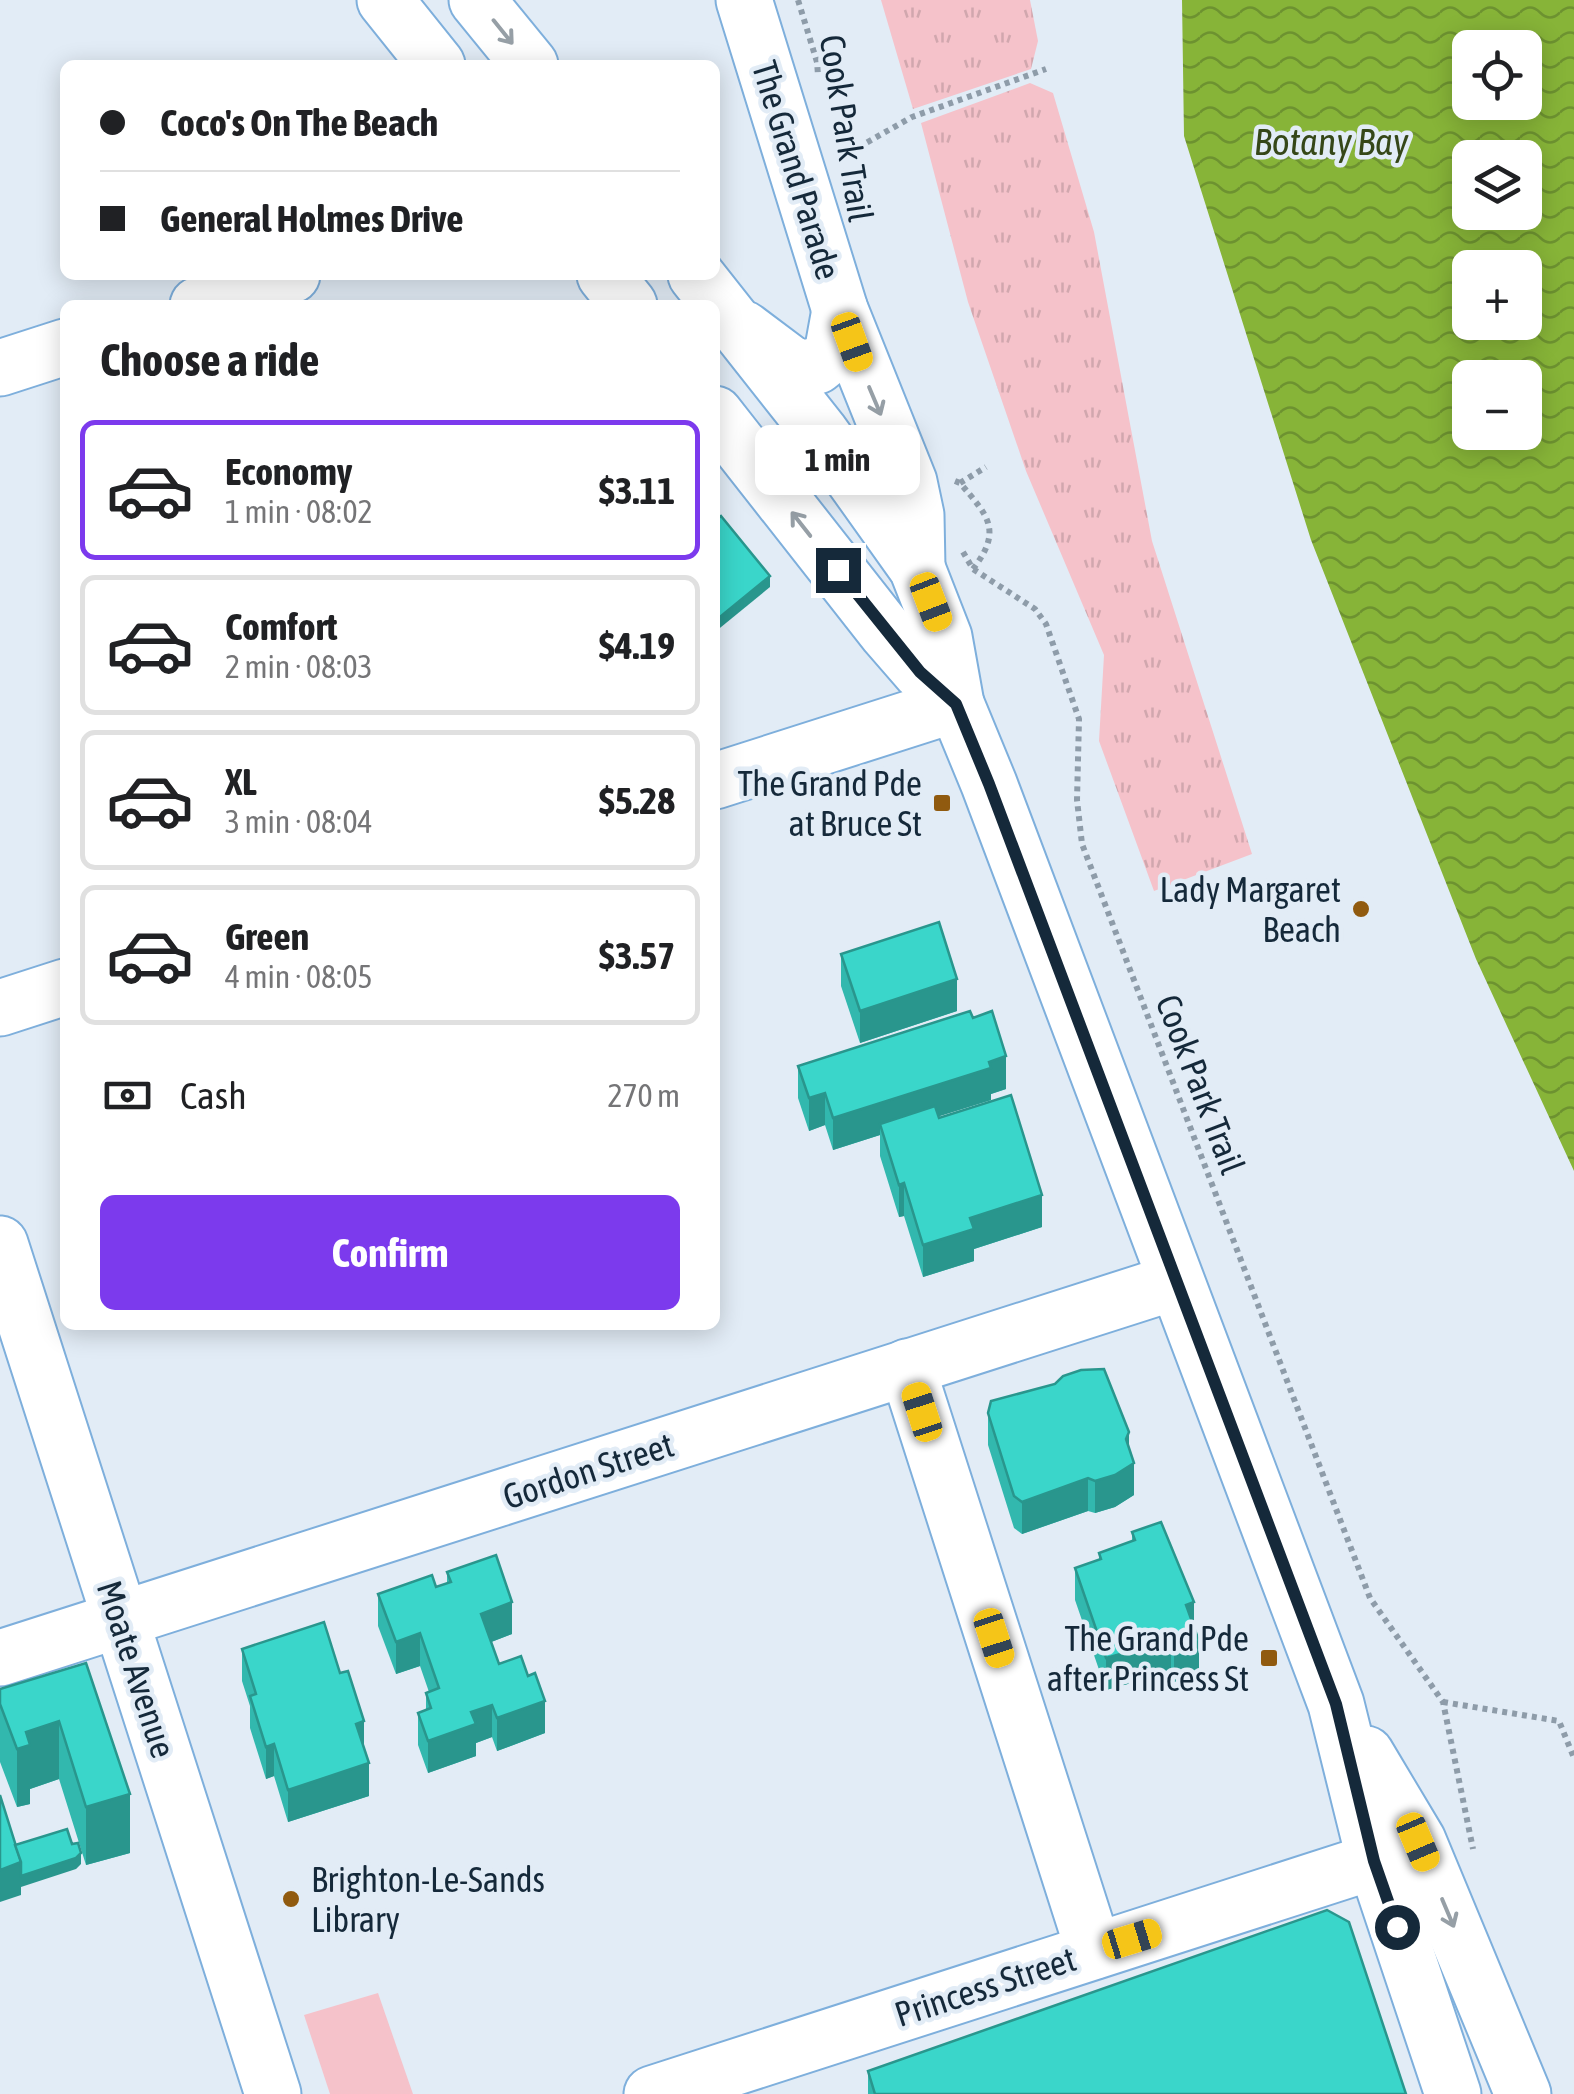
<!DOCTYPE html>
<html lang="en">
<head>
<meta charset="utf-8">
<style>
	:root { --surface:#fff; --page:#f6f6f6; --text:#202124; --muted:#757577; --line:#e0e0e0; --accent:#7c3aed }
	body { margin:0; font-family:"Asap Condensed",sans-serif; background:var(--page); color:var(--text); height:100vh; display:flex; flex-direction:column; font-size:38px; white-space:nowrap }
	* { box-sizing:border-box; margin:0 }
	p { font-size:32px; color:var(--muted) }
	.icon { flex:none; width:55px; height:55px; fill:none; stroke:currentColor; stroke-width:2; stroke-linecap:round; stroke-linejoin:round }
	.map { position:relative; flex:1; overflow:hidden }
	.sheet { position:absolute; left:60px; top:300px; width:660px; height:1030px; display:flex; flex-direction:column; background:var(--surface); border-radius:15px; box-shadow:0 5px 25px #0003 }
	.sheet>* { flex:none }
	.guide { position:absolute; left:60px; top:60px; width:660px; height:220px; border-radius:15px; box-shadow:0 5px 25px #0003; display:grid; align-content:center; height:220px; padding:0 40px; background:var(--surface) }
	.buttons { position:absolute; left:1452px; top:30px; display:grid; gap:20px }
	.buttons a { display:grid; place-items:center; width:90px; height:90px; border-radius:15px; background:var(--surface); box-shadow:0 5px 25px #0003; font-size:50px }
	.end { position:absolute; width:45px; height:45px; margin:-22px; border:12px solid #15293a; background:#fff; box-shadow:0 0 0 5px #fff }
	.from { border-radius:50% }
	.bubble { position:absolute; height:70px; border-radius:15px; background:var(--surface); box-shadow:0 5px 25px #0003; font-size:32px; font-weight:700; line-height:70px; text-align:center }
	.car { position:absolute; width:30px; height:60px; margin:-30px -15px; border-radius:12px; box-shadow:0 0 8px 2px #0007; background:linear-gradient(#f5c518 24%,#345 0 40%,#f5c518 0 76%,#345 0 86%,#f5c518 0) }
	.guide b { display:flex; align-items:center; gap:35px; height:95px; font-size:38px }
	.guide b+b { border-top:2px solid var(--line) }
	.guide i { width:25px; height:25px; background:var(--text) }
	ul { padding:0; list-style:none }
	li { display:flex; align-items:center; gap:30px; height:140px; margin:0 20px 15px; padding:0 20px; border:5px solid var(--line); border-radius:15px }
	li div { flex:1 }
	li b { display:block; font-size:38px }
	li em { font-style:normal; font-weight:700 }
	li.active { border-color:var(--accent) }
	li>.icon { width:90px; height:90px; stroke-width:1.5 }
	h2 { padding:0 40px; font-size:45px; line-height:120px }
	.pay { display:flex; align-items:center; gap:25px; height:110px; padding:0 40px; font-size:38px }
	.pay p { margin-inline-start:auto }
	.action { display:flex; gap:20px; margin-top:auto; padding:20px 40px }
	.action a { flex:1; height:115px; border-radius:15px; background:var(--accent); color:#fff; font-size:40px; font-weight:700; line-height:115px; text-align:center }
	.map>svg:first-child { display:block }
	.grass { fill:url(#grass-tufts) }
	.park { fill:#f5c2ca }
	.water { fill:url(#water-waves); fill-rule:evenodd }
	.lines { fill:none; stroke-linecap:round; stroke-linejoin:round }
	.minor-casing { stroke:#7eafdc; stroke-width:59 }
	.highway-casing { stroke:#7eafdc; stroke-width:59 }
	.path { stroke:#8e9ca9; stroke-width:6; stroke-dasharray:5 5; stroke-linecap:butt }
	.minor { stroke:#fff; stroke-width:55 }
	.highway { stroke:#fff; stroke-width:55 }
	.wall { fill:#32b8ae }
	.shaded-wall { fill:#29968d }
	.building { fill:#3ad6ca; stroke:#29968d; stroke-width:2.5 }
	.oneway { stroke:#969fa6 }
	.route { stroke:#15293a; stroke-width:12 }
	.poi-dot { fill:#905a0f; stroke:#e2ecf6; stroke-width:4 }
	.labels { text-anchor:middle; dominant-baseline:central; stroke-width:9; stroke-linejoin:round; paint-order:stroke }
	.street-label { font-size:35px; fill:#15293a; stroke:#e2ecf6 }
	.poi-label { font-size:35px; fill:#15293a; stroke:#e2ecf6; text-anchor:end }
	.water-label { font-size:38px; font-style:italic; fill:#354718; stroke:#e2ecf6 }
</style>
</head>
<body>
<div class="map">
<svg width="1574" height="2094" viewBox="0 0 1574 2094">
	<defs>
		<pattern id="grass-tufts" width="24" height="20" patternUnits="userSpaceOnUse" patternTransform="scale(2.5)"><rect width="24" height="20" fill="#f5c2ca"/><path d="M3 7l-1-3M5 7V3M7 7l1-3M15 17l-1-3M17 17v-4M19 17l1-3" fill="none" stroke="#d1a7ae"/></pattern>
		<pattern id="water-waves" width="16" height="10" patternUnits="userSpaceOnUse" patternTransform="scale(2.5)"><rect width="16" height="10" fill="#87b438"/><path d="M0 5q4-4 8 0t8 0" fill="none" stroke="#6d9230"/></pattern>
	</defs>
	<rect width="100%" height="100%" fill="#e2ecf6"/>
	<!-- grass -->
	<g class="grass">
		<polygon points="881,0 1030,0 1038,41 1031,69 913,109"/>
		<polygon points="1030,83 1053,93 1094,232 1152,541 1252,854 1154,891 1099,741 1104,655 1026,471 968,302 921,123"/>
	</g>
	<!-- park -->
	<polygon class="park" points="378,1993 413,2094 330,2094 304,2015"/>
	<!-- water -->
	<path class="water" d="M1182,0h392v1171l-98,-212 -165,-419 -127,-404zM1470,48h55v54h-55zM1470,158h55v54h-55zM1470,268h55v54h-55zM1470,378h55v54h-55z"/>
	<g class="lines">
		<!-- minor casing -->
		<g class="minor-casing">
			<g id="minor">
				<polyline points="744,0 840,310 909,482 916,515 917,568"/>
				<polyline points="198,305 292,275"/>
				<polyline points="744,329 796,368 817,366 832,354 840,310"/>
				<polyline points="0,368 65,347"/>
				<polyline points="715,781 956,704"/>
				<polyline points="0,1008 65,987"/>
				<polyline points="0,1244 273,2094"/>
				<polyline points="907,1367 1094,1951"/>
				<polyline points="0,1658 1175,1282"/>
				<polyline points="652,2094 1375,1861"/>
			</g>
		</g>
		<!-- highway casing -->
		<g class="highway-casing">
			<g id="highway">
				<polyline points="385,0 437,65"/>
				<polyline points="477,0 530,65"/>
				<polyline points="605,275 629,305"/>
				<polyline points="696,275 820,432 917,568 944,637 956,704 989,784 1336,1704 1375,1861 1453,2094"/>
				<polyline points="715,414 887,633 920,671 956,704"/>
				<polyline points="1366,1754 1418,1841 1523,2094"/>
			</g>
		</g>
		<!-- path -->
		<g class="path">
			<polyline points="798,0 817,62 818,75"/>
			<polyline points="841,157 912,117 1046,69"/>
			<path d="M955,481l5,2c28,33 43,47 13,86"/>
			<polyline points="960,483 986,467"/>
			<polyline points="963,552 973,569 1035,609 1046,624 1079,719 1077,800 1082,844 1370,1598 1443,1702 1473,1849"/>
			<polyline points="1443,1702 1559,1721 1574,1758"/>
		</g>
		<!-- minor -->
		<use href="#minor" class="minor"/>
		<!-- highway -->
		<use href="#highway" class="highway"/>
	</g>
	<!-- wall -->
	<g class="wall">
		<polygon points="841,954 957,1011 860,1043 841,986"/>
		<polygon points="798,1066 1006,1089 991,1094 991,1100 938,1116 1042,1227 974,1249 974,1261 923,1277 904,1216 899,1217 880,1156 880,1135 833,1150 825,1125 809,1131 798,1098"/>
		<polygon points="988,1413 1129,1447 1134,1495 1115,1507 1095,1513 1088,1511 1022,1534 1014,1528 988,1445"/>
		<polygon points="1132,1532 1194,1627 1199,1674 1174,1682 1171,1672 1106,1690 1075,1600 1075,1568 1099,1560 1099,1553 1132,1541"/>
		<polygon points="447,1572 512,1634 491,1642 499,1664 545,1733 497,1751 492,1737 476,1743 476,1756 428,1773 418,1745 418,1713 426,1710 426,1693 429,1692 420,1666 396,1674 378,1626 378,1594 436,1587 447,1583"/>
		<polygon points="242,1649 364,1747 369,1796 288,1822 274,1776 266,1779 250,1728 250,1706 242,1681"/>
		<polygon points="86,1663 130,1853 86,1865 59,1779 30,1789 30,1804 17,1807 0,1762 0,1689"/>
		<polygon points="868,2071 1406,2094 868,2094"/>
	</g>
	<!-- shaded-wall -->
	<g class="shaded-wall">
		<polygon points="770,576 770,587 715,632 715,621"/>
		<polygon points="957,979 957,1011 860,1043 860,1011"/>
		<polygon points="1006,1056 1006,1089 991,1094 991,1100 883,1134 880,1124 880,1135 833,1150 833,1118"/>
		<polygon points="825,1093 825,1125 809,1131 809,1098"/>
		<polygon points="904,1183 904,1216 899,1217 899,1185"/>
		<polygon points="1042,1195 1042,1227 974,1249 974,1261 923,1277 923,1245 970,1218"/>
		<polygon points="1129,1432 1129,1464 1134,1463 1134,1495 1115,1507 1095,1513 1095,1481 1126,1439"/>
		<polygon points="1088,1478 1088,1511 1022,1534 1022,1502"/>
		<polygon points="512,1602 512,1634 481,1646 481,1614"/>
		<polygon points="1194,1602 1194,1634 1186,1605"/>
		<polygon points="420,1633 420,1666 396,1674 396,1642"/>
		<polygon points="1171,1640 1171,1672 1106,1690 1106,1658"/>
		<polygon points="1199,1641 1199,1674 1174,1682 1174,1650"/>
		<polygon points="545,1701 545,1733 497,1751 497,1718"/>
		<polygon points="492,1705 492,1737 476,1743 476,1756 428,1773 428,1741 471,1712"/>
		<polygon points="59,1721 59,1779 30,1789 30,1804 17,1807 17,1749 26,1732"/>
		<polygon points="364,1721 364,1753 356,1724"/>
		<polygon points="274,1744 274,1776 266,1779 266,1747"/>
		<polygon points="369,1763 369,1796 288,1822 288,1790"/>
		<polygon points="130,1794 130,1853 86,1865 86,1807"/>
		<polygon points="81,1853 81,1864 76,1869 21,1887 21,1895 0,1902 0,1870 21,1862"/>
	</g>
	<!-- building -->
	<g class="building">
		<polygon points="721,516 770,576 715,621 715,521"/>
		<polygon points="939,922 957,979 860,1011 841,954"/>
		<polygon points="970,1011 973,1018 992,1011 1006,1056 989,1062 991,1068 833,1118 825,1093 809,1098 798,1066"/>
		<polygon points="1011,1095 1042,1195 970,1218 974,1229 923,1245 904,1183 899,1185 880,1124 935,1106 939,1118"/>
		<polygon points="1104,1369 1129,1432 1126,1439 1134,1463 1115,1475 1095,1481 1088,1478 1022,1502 1014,1496 988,1413 991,1401 1055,1384 1063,1376 1081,1370"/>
		<polygon points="1161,1522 1194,1602 1186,1605 1199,1641 1174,1650 1171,1640 1106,1658 1075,1568 1101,1559 1099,1553 1135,1540 1132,1532"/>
		<polygon points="496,1555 512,1602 481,1614 499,1664 521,1656 528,1676 535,1673 545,1701 497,1718 492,1705 471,1712 476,1724 428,1741 418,1713 431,1708 426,1693 439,1688 420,1633 396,1642 378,1594 432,1575 436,1587 451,1582 447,1572"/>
		<polygon points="324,1622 340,1673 348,1671 364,1721 356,1724 369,1763 288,1790 274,1744 266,1747 250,1696 256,1694 242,1649"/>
		<polygon points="86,1663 130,1794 86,1807 59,1721 26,1732 30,1745 17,1749 0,1704 0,1689"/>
		<polygon points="0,1795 21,1862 0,1870"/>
		<polygon points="67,1829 72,1844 78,1843 81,1853 76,1858 21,1876 21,1862 15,1845"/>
		<polygon points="1327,1910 1349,1922 1406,2094 875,2094 868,2071"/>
	</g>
	<!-- one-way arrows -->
	<defs><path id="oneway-shaft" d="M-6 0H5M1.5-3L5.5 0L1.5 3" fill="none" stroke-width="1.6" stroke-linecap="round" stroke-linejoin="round" transform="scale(2.5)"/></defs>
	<g class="oneway">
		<use href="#oneway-shaft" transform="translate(503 32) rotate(51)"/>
		<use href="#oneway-shaft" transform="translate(875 401) rotate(67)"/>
		<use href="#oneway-shaft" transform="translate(801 524) rotate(-128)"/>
		<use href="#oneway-shaft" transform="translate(1448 1913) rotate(67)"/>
	</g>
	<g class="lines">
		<!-- route -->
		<polyline class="route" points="838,570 920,672 956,704 989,784 1336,1704 1374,1861 1397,1927"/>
	</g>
	<!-- markers -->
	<g class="poi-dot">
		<rect x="932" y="793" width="20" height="20" rx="5"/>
		<circle cx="1361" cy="909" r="10"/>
		<rect x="1259" y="1648" width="20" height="20" rx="5"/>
		<circle cx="291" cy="1899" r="10"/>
	</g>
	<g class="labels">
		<!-- street labels -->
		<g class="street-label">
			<text transform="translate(847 128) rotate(81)">Cook Park Trail</text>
			<text transform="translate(797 170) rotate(73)">The Grand Parade</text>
			<text transform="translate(1201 1084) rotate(69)">Cook Park Trail</text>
			<text transform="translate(588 1470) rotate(-18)">Gordon Street</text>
			<text transform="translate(137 1669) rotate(72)">Moate Avenue</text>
			<text transform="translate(985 1986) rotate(-18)">Princess Street</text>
		</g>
		<!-- poi labels -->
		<g class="poi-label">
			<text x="922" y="783">The Grand Pde<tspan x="922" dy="40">at Bruce St</tspan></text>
			<text x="1341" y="889">Lady Margaret<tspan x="1341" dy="40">Beach</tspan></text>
			<text x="1249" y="1638">The Grand Pde<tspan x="1249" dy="40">after Princess St</tspan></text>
			<text x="311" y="1879" text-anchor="start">Brighton-Le-Sands<tspan x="311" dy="40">Library</tspan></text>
		</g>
		<!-- water labels -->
		<g class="water-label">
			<text x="1331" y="141">Botany Bay</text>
		</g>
	</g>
</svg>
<div class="buttons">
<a><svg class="icon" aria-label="locate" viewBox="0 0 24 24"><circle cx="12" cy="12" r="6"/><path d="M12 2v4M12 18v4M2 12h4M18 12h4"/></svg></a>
<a><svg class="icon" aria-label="layers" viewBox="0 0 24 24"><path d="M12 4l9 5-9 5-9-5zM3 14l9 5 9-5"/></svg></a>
<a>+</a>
<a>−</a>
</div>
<i class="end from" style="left:1397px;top:1927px"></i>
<i class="end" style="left:838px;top:570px"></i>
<div class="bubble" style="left:755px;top:425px;width:165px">1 min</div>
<i class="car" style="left:852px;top:342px;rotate:160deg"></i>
<i class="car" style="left:931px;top:602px;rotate:159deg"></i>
<i class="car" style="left:922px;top:1412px;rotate:342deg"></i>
<i class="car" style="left:994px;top:1638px;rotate:162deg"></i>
<i class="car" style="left:1418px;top:1842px;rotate:157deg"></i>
<i class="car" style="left:1132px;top:1939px;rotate:73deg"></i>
<div class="guide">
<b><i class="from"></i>Coco's On The Beach</b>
<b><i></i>General Holmes Drive</b>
</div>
<section class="sheet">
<h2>Choose a ride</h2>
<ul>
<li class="active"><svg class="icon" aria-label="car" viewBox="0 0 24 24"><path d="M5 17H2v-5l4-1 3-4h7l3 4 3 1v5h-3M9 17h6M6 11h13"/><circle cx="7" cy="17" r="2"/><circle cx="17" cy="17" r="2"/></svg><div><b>Economy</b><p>1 min · 08:02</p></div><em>$3.11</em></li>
<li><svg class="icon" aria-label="car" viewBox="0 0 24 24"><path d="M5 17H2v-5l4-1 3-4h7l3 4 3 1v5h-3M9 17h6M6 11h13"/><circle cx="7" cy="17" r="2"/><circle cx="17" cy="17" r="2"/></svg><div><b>Comfort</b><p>2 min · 08:03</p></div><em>$4.19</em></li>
<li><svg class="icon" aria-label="car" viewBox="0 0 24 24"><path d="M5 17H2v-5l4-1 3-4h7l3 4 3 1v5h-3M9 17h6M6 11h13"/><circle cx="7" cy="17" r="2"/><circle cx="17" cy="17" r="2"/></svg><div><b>XL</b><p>3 min · 08:04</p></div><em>$5.28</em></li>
<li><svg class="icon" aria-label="car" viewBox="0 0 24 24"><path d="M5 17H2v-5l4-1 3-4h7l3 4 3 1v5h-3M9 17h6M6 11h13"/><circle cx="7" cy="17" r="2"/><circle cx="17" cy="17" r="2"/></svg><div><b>Green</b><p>4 min · 08:05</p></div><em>$3.57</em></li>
</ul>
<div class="pay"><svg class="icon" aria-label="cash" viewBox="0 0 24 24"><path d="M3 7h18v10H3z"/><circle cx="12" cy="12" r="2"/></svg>Cash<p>270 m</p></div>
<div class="action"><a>Confirm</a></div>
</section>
</div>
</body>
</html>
